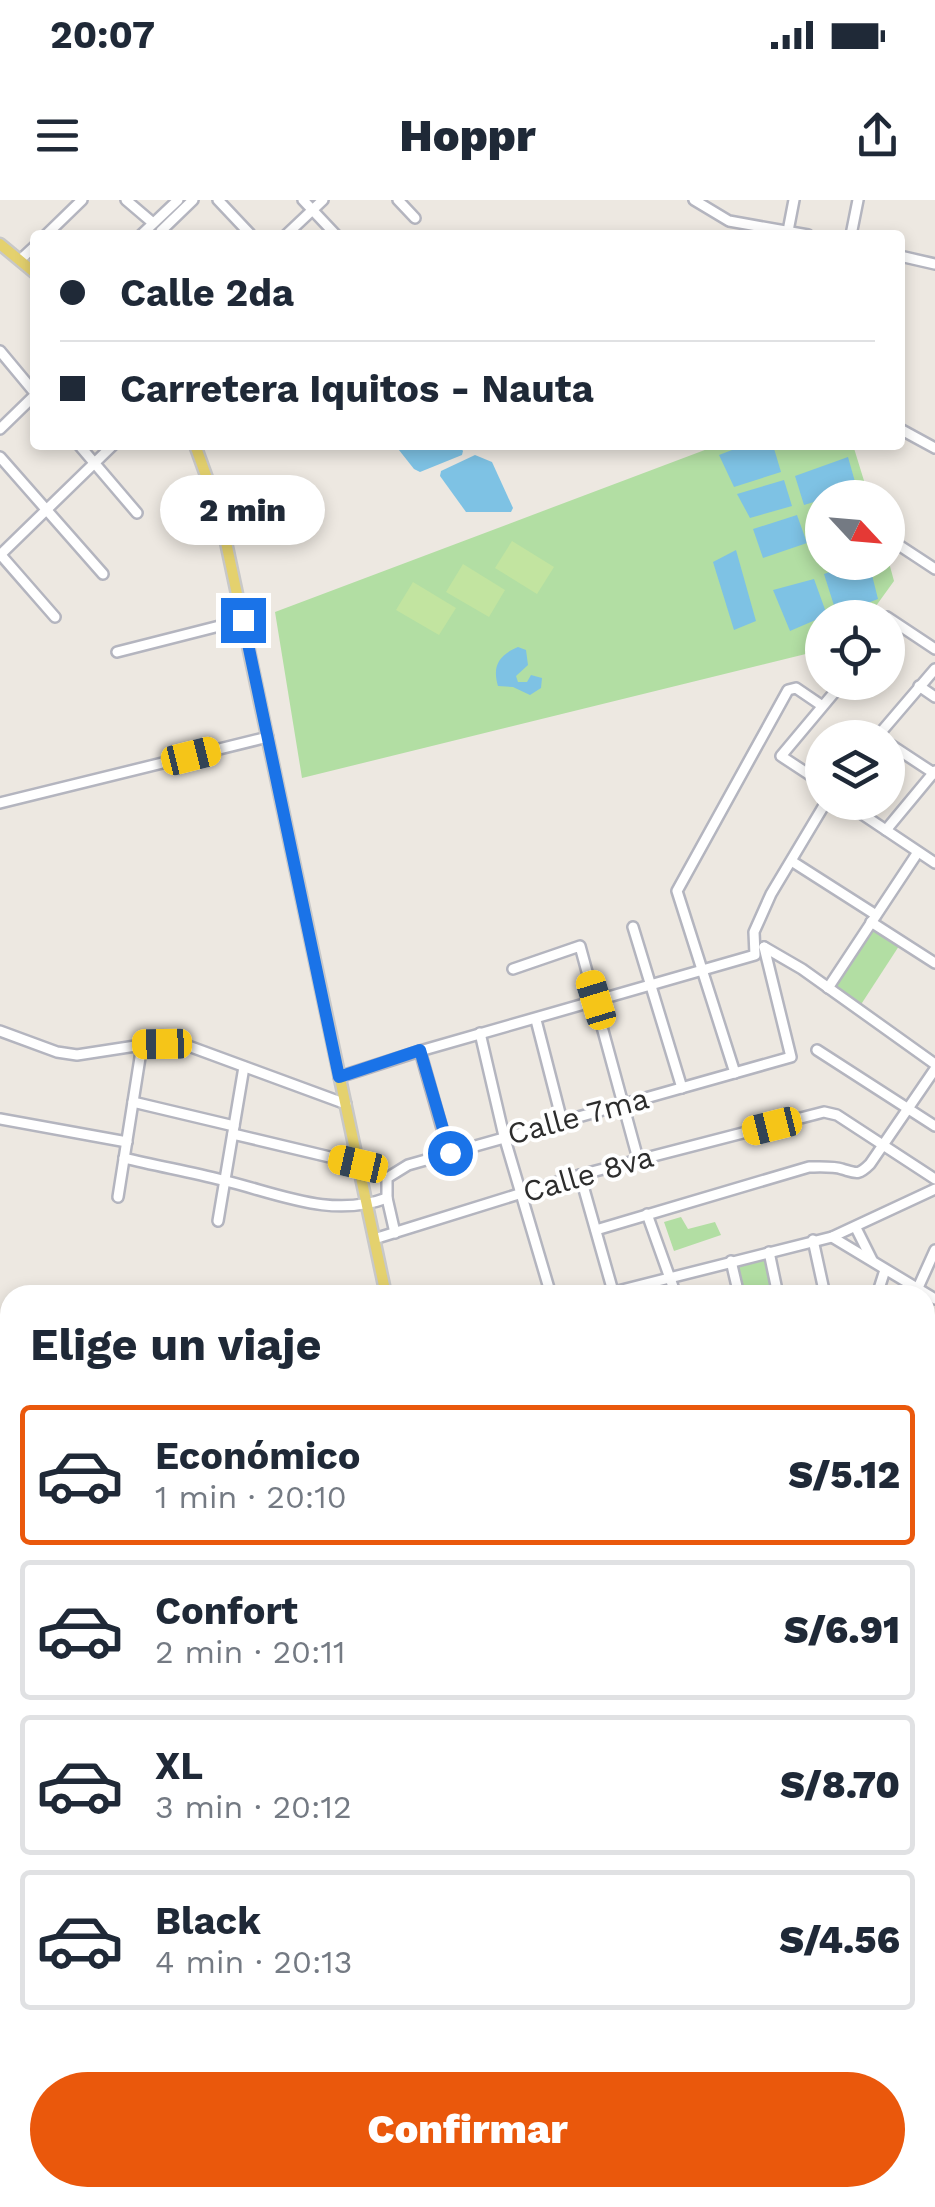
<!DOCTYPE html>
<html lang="es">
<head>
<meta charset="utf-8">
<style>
	:root { --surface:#fff; --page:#f6f6f7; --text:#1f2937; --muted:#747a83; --line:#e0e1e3; --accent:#ea580c }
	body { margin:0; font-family:"Work Sans",sans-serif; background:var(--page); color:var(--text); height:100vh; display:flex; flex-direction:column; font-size:38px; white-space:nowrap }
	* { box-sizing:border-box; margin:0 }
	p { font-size:32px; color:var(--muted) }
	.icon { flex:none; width:55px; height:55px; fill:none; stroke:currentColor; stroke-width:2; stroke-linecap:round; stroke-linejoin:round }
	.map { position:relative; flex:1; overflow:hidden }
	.details { position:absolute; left:0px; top:1085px; width:935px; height:922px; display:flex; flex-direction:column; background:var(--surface); border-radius:30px 30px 0 0; box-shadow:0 5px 15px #0003 }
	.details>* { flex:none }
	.banner { position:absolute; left:30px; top:30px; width:875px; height:220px; border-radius:10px; box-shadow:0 5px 15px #0003; display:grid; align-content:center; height:220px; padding:0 30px; background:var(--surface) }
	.needle { width:65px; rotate:116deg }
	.buttons { position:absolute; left:805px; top:280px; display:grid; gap:20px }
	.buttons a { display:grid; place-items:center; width:100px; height:100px; border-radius:50%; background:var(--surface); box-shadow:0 5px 15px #0003; font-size:50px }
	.end { position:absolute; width:45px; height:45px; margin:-22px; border:12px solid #1a73e8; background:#fff; box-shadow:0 0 0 5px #fff }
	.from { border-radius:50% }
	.bubble { position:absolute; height:70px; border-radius:35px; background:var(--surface); box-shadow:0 5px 15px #0003; font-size:32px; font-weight:800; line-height:70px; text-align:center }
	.car { position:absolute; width:30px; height:60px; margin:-30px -15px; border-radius:12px; box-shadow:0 0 8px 2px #0007; background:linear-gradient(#f5c518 24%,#345 0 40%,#f5c518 0 76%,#345 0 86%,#f5c518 0) }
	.banner b { display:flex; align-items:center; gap:35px; height:95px; font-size:38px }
	.banner b+b { border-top:2px solid var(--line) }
	.banner i { width:25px; height:25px; background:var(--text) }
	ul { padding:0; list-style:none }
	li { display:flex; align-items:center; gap:30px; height:140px; margin:0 20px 15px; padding:0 10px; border:5px solid var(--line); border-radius:10px }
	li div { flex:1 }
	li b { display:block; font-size:38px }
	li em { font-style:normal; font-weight:800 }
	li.active { border-color:var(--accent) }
	li>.icon { width:90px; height:90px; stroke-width:1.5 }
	h2 { padding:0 30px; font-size:45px; line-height:120px }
	.button { display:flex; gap:20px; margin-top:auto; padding:20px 30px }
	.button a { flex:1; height:115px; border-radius:60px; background:var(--accent); color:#fff; font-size:40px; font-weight:800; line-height:115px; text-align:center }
	.status { display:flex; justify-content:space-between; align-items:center; height:70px; padding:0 50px; background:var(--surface); direction:ltr }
	.status svg { height:28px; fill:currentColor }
	header { display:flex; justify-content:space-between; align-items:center; height:130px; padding:0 30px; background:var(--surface); font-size:45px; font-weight:800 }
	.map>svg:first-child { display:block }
	.green { fill:#b2dea3 }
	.pitch { fill:#c2e4a0 }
	.water { fill:#7ec2e4 }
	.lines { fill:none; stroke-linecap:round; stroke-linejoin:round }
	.minor-casing { stroke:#b4b5bf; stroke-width:14 }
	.major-casing { stroke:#c8c8c8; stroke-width:15 }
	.minor { stroke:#fff; stroke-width:9 }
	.major { stroke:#e4d16e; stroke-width:10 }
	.route { stroke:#1a73e8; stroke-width:12 }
	.labels { text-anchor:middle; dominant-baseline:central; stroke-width:8; stroke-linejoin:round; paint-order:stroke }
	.street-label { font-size:30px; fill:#2d2d2d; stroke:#fff }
</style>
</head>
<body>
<div class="status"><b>20:07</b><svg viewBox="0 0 49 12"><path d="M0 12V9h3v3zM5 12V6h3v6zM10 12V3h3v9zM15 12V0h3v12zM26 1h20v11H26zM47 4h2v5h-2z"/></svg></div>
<header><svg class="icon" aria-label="menu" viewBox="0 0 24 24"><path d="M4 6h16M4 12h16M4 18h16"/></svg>Hoppr<svg class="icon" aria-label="share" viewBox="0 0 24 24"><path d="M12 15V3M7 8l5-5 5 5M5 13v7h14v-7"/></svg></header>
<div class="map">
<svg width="935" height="2007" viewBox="0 0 935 2007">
	<rect width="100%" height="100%" fill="#ede8e1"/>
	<!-- green -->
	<g class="green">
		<polygon points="718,245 853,245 869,297 822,298 822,362 888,362 888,359 894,381 868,417 822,418 822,450 302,578 275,412"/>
		<polygon points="872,728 899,746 860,806 833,786"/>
		<polygon points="681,1017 688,1029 715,1022 721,1035 674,1051 664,1022"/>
		<polygon points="768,1051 777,1095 740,1095 732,1060"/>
	</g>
	<!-- pitch -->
	<g class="pitch">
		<polygon points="512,341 554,367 537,394 495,368"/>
		<polygon points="463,364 505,390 489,417 446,392"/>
		<polygon points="413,382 456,408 439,435 396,410"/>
		<polygon points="925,1492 935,1499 935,1769 925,1767"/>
	</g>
	<!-- water -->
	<g class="water">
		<polygon points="395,245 459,245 463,251 462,255 420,272 414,269"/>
		<polygon points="745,245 773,245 781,272 734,287 719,255"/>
		<polygon points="475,255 492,262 513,308 511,312 466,312 440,276 441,271"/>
		<polygon points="848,257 857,289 804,305 795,276"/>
		<polygon points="784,280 792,306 750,318 737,294"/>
		<polygon points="797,315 807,343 763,358 753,329"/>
		<polygon points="736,350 756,421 734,430 713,362"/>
		<polygon points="857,362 869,363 878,399 837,415 824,374"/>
		<polygon points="814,379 827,415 790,431 773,390"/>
		<path d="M518,447l8,3 2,15 -12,11 2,6h9l4,-7 11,3 -1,10 -11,7 -17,-8 -15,-1c-6,-20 1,-31 20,-39z"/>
	</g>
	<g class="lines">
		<!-- minor casing -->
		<g class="minor-casing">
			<g id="minor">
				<polyline points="126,0 153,23"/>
				<polyline points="218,0 251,35"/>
				<polyline points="303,0 336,35"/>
				<polyline points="398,0 415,18"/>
				<polyline points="694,0 729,21 808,35"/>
				<polyline points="788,31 794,0"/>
				<polyline points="46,35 82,0"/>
				<polyline points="141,35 178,0"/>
				<polyline points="165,35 161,31 193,0"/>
				<polyline points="286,35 323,0"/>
				<polyline points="851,35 858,0"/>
				<polyline points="900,56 935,64"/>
				<polyline points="20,60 35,46"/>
				<polyline points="0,151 35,193"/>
				<polyline points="0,229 35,195"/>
				<polyline points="900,229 935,248"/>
				<polyline points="79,245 137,313"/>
				<polyline points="0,257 103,374"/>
				<polyline points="888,338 935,369"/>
				<polyline points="0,354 55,417"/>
				<polyline points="0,355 113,245"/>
				<polyline points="887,417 935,449"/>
				<polyline points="117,452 243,420"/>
				<polyline points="919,486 935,497"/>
				<polyline points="876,538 935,469"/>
				<polyline points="888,543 935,574"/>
				<polyline points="822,583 781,556 843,482"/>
				<polyline points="844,602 935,663"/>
				<polyline points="0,603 268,537"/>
				<polyline points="886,630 935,571"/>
				<polyline points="793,662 876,715"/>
				<polyline points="871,722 935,763"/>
				<polyline points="633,727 682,888"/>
				<polyline points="764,747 802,769 935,864"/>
				<polyline points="513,769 580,746 638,959"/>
				<polyline points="828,788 918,652"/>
				<polyline points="536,820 562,921"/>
				<polyline points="0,831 57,852 77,855 142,845 183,844 346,904"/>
				<polyline points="480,833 504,936 551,1095"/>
				<polyline points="817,850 935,926"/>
				<polyline points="420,851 449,953"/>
				<polyline points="735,873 677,691 788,490 796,488 821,505"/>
				<polyline points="339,877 420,851 755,755 754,732 771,694 826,602"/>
				<polyline points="133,902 234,926"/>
				<polyline points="0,919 127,942"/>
				<polyline points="233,934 359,964"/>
				<path d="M124,958c33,8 66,14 98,22 55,13 109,39 165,18"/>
				<polyline points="580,975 614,1095"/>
				<polyline points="118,997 142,845"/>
				<polyline points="647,1014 676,1095"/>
				<polyline points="218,1021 244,867"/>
				<polyline points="856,1028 872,1060"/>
				<path d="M596,1030l213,-63c8,0 25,-1 33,2 14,4 16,7 28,-5l65,-95"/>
				<polyline points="395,1033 387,998 387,978 408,965 791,857 764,747"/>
				<polyline points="832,1037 935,1099"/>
				<polyline points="374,1039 580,975 824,912 837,915 935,979"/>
				<polyline points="813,1040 825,1095"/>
				<polyline points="769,1052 778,1095"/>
				<polyline points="731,1061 739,1095"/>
				<polyline points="917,1090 935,1050"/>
				<polyline points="602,1095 832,1037 935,989"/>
				<polyline points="877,1095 885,1070"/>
				<polyline points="0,1122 10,1121"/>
				<polyline points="925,1166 935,1122"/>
				<polyline points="925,1216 935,1223"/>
				<polyline points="925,1311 935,1318"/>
				<polyline points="7,1357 5,1411 10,1442"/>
				<polyline points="0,1649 10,1672"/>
				<polyline points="0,1849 6,1876 10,1880"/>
				<polyline points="925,1860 935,1841"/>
				<polyline points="925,1907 935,1908"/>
				<polyline points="143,1998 145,2007"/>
				<polyline points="113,2002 128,1998"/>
				<polyline points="220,2004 403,1998"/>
				<polyline points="590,2007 592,1998"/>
				<polyline points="643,2007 644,1998"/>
				<polyline points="679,2007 680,1998"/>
				<polyline points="737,2007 738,1998"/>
				<polyline points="897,2007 897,1998"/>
			</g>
		</g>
		<!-- major casing -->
		<g class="major-casing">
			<g id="major">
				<polyline points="0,44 35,73"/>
				<polyline points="195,245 220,314 386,1095"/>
				<polyline points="509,2007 511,1998"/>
			</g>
		</g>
		<!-- minor -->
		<use href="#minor" class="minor"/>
		<!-- major -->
		<use href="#major" class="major"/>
	</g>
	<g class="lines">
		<!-- route -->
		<polyline class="route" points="243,420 339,877 420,850 450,953"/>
	</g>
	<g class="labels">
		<!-- street labels -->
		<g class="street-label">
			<text transform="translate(578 916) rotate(-15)">Calle 7ma</text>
			<text transform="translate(588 974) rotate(-16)">Calle 8va</text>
		</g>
	</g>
</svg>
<div class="buttons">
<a><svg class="needle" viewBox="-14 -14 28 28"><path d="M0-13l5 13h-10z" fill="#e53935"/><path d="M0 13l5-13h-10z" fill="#747a83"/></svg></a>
<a><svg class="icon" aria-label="locate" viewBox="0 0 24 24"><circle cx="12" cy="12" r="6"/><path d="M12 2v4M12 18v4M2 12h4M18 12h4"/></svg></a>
<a><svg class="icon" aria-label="layers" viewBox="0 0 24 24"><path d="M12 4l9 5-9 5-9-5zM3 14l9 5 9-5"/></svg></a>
</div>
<i class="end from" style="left:450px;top:953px"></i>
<i class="end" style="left:243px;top:420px"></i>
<div class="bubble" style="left:160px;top:275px;width:165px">2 min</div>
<i class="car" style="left:191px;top:556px;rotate:76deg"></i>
<i class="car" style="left:596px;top:800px;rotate:343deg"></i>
<i class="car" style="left:162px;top:844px;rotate:269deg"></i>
<i class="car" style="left:772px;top:926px;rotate:256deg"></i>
<i class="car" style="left:358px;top:964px;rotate:283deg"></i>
<div class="banner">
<b><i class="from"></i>Calle 2da</b>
<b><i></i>Carretera Iquitos - Nauta</b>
</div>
<section class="details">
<h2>Elige un viaje</h2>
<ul>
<li class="active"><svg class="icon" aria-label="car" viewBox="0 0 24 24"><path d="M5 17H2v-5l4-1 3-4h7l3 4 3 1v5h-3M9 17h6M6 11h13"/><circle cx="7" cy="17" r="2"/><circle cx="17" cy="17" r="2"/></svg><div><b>Económico</b><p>1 min · 20:10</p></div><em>S/5.12</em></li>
<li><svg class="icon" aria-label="car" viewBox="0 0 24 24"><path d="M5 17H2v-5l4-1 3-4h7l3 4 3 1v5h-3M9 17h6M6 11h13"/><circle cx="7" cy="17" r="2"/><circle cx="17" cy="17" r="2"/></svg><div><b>Confort</b><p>2 min · 20:11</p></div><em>S/6.91</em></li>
<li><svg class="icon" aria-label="car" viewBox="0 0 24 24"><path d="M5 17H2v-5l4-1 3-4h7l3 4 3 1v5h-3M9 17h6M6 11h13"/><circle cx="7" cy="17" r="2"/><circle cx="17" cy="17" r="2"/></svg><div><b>XL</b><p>3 min · 20:12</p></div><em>S/8.70</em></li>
<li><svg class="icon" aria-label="car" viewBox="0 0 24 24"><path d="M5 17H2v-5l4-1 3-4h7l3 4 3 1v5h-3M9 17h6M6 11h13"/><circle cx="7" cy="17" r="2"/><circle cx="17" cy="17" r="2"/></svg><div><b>Black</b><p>4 min · 20:13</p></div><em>S/4.56</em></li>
</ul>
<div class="button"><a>Confirmar</a></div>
</section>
</div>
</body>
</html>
